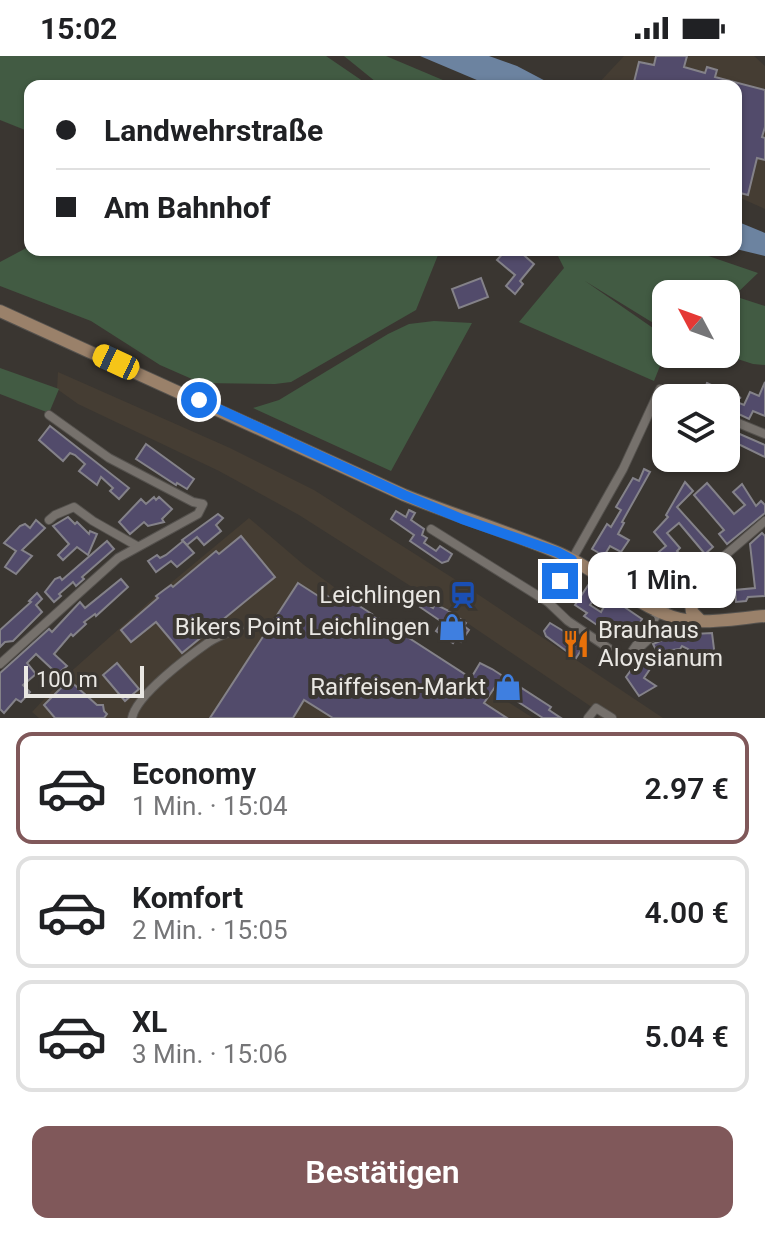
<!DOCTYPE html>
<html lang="de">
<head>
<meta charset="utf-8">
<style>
	:root { --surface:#fff; --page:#f6f6f6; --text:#202124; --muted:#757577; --line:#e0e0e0; --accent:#80585a }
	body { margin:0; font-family:Roboto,sans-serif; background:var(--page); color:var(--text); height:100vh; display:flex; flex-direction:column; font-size:30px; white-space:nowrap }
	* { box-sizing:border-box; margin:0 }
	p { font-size:26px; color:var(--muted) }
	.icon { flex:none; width:44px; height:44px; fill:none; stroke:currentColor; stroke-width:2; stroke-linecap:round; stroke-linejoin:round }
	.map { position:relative; height:662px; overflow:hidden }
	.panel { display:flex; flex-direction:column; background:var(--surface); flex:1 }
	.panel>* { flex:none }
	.top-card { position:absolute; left:24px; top:24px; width:718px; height:176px; border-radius:16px; box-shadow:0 2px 6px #0004; display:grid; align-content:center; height:176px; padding:0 32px; background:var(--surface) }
	.needle { width:52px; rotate:311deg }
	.tools { position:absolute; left:652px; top:224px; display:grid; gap:16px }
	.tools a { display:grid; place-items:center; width:88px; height:88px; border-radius:16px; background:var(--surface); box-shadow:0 2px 6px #0004; font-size:40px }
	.scale { position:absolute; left:24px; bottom:20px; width:120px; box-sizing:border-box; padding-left:8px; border:4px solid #e9e7e3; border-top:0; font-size:22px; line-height:28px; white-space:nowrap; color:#e9e7e3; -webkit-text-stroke:6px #3a3631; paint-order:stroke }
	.end { position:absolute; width:36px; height:36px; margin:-18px; border:10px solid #1a73e8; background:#fff; box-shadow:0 0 0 4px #fff }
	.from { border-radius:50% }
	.bubble { position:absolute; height:56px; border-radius:16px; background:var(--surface); box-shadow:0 2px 6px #0004; font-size:26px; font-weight:600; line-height:56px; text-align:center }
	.car { position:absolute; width:24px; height:48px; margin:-24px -12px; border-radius:10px; box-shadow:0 0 6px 2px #0007; background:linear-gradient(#f5c518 24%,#345 0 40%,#f5c518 0 76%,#345 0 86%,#f5c518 0) }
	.top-card b { display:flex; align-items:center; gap:28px; height:76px; font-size:30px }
	.top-card b+b { border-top:2px solid var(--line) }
	.top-card i { width:20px; height:20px; background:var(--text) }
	ul { padding:14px 0 0; list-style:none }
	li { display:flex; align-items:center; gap:24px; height:112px; margin:0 16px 12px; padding:0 16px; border:4px solid var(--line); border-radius:16px }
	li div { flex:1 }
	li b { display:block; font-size:30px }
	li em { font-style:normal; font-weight:600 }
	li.selected { border-color:var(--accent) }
	li>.icon { width:72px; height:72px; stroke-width:1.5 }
	.button { display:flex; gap:16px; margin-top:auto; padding:16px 32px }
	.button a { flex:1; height:92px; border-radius:16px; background:var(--accent); color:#fff; font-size:32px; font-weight:600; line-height:92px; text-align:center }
	.status { display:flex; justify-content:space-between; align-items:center; height:56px; padding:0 40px; background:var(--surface); direction:ltr }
	.status svg { height:22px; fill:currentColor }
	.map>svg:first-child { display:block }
	.built { fill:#453d33 }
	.green { fill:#425b43 }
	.water { fill:#6c83a0 }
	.building { fill:#524b6b; stroke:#848289; stroke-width:2 }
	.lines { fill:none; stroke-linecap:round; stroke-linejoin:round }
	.street-casing { stroke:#55524e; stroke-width:10 }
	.secondary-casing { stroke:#55524e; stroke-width:14 }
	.street { stroke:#76716c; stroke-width:8 }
	.secondary { stroke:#9a816a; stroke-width:12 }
	.route { stroke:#1a73e8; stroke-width:10 }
	.labels { text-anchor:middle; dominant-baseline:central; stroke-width:8; stroke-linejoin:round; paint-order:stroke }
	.poi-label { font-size:24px; fill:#e9e7e3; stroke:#3a3631; text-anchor:end }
</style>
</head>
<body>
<div class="status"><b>15:02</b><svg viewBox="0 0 49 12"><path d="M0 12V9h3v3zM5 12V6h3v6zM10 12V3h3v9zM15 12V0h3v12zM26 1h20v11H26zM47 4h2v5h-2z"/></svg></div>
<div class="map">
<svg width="765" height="662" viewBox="0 0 765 662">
	<rect width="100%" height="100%" fill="#3a3631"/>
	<!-- built -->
	<g class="built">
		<polygon points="624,0 754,0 765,10 765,153 736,140 736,30 596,30"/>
		<polygon points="58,316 230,392 314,434 467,531 663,662 598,662 602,658 445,552 299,459 219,415 78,348 57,333"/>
		<polygon points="249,462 304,509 364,553 533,662 39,662 32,656 66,620 166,531"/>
	</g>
	<!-- green -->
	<g class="green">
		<polygon points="0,0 326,0 370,30 30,30 30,76 0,64"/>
		<polygon points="344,0 386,0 457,30 381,30"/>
		<polygon points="30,190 30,194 436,194 438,199 416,254 291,326 275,328 201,327 160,309 91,265 0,230 0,206"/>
		<polygon points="555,194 691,194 758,217 734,240 765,250 765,309 753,308 722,298 726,298 726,238 666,238 666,277 663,273 585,225 666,281 666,295 654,325 519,266 564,212"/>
		<polygon points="434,265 472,267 391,415 253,352 279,344 388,278 409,268"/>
		<polygon points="0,312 59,333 49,357 0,338"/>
	</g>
	<!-- water -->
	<g class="water">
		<polygon points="420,0 489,0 517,10 555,30 491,30"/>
		<polygon points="736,165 765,177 765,200 736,193"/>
	</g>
	<!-- building -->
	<g class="building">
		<polygon points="656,0 687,0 684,11 705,17 707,11 717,14 715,21 765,34 765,71 762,81 765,82 765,104 757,102 748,139 736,136 736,30 633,30 639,6 654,9"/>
		<polygon points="506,194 518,194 534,208 520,225 523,228 515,238 506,230 515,219 497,204"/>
		<polygon points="481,222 488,241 459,252 452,233"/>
		<polygon points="765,326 765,360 753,355 749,363 726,352 726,342 701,342 707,327 741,342 727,342 744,349 750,336 759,340"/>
		<polygon points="50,370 129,432 119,443 110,435 113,432 101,421 97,429 79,415 85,408 75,399 70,397 63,405 39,384"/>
		<polygon points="726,372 765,389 765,401 726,382"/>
		<polygon points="146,388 194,423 187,433 177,427 176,429 136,403"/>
		<polygon points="644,413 650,416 622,466 624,467 618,478 629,484 621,496 610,490 604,500 592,493 607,468 611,471 621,454 616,451 633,422 639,425"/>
		<polygon points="685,426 693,435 677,451 713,491 705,498 679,467 667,477 680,492 677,495 688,507 664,528 671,536 662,544 653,533 661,526 654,518 663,510 654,500 666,490 654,476 668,461 666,459"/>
		<polygon points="707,427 734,458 745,449 733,436 742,428 756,450 761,445 765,449 765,457 727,488 719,478 724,474 694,439"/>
		<polygon points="154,441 156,444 159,441 172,453 162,463 164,466 148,470 144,466 130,478 119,466 141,443 146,448"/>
		<polygon points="409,454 415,457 411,464 424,473 422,479 427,482 424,487 436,495 440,490 452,498 448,505 442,507 410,485 414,479 391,463 396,455 406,461"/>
		<polygon points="218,458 223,462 216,469 221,475 204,489 197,481 187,489 182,484"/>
		<polygon points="68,461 75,468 77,466 89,478 90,475 97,478 88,499 77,491 63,504 58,499 69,488 53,470"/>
		<polygon points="36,464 45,472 22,494 32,500 16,518 5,511 16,495 4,487 20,470 25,468 30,472"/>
		<polygon points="762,477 765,480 765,540 748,541 746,545 736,546 735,534 755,532 750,488"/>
		<polygon points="241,480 275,521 182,597 156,566 131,586 121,574 158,542 156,540 164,534 171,529 173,531 216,495 219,498"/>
		<polygon points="107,485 114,493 82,521 84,523 76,530 73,526 59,538 61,540 54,546 45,536 55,523 60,521 62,524"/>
		<polygon points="183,485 194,497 177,511 171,505 156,516 148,505 157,499 160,502 166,499"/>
		<polygon points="121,523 128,531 96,560 95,558 84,566 86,568 73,580 71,578 54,598 67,610 55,620 50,616 52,613 36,598 27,607 36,618 23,629 30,636 21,646 16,643 4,657 0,653 0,617 49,573 52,576 80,546 85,552"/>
		<polygon points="298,527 323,543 326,539 339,547 344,540 471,622 480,607 492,613 551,651 549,654 561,662 543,662 495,631 484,647 507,662 333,662 304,644 293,662 210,662"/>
		<polygon points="589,528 593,531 595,528 601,532 590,549 601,556 611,538 619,543 617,546 642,563 639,568 641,569 629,583 607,568 600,565 597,569 584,560 587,557 575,549"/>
		<polygon points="37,537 42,543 36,549 42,556 13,585 5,586 0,591 0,574 31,546 29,545"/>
		<polygon points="423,546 433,552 435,548 449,555 466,567 464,570 469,574 461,586 456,583 453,587 436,575 442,566 420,551"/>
		<polygon points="550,567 585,588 576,602 546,580 544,575"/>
		<polygon points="712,577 715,601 687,604 692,597 688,593 682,590 680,593 657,596 653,588 674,579"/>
		<polygon points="642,599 654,607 644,622 656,630 639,640 626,621"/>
		<polygon points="117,607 139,633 125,645 103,619"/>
		<polygon points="69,624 97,649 103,649 104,655 107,658 104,662 55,662 44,649"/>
	</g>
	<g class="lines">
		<!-- street casing -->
		<g class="street-casing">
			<g id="street">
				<polyline points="726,362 765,378"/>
				<polyline points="49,464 55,459 74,451 93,465 137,490"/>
				<polyline points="431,473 548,546 568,565 626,604"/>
				<polyline points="548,546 623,413 660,333 680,342"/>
				<polyline points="638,593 650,582 688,565"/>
				<polyline points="626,604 659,556 765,465"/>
				<polyline points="0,608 118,502 198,458 203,448 193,446 109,402 49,359"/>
				<path d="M132,662c4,-23 57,-62 77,-76 9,-6 20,-10 30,-14"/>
				<polyline points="588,662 596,652 612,662"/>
			</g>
		</g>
		<!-- secondary casing -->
		<g class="secondary-casing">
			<g id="secondary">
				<path d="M0,255l404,184c50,20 101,36 150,56 46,18 89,64 137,70 24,2 50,-3 74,-5"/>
				<polyline points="689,532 692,556 701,565"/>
			</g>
		</g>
		<!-- street -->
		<use href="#street" class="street"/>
		<!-- secondary -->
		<use href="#secondary" class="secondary"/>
	</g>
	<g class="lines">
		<!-- route -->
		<polyline class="route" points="199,344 404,439 462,463 557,496 572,504 560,525"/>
	</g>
	<!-- icons -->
	<defs>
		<g id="station-bare" transform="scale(2.16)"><path d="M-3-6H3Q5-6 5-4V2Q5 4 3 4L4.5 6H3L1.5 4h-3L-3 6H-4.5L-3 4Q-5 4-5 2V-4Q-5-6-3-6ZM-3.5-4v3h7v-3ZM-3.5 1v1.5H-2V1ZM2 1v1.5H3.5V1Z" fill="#1a4fb4" stroke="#3a3631" stroke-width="2.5" paint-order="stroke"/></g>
		<g id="shop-bare" transform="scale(2.16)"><path d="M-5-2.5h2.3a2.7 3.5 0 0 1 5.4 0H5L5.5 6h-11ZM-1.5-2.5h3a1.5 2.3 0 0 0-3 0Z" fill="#3f7fe0" stroke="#3a3631" stroke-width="2.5" paint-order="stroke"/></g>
		<g id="restaurant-bare" transform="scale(2.16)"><path d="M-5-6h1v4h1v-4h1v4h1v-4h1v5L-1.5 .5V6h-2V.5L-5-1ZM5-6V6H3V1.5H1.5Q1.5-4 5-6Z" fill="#e8710a" stroke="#3a3631" stroke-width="2.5" paint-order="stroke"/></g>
	</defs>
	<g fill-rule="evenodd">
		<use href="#station-bare" x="463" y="539"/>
		<use href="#shop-bare" x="452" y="571"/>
		<use href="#restaurant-bare" x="576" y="588"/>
		<use href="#shop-bare" x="508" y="631"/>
	</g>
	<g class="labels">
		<!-- poi labels -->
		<g class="poi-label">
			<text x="441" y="539">Leichlingen</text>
			<text x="430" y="571">Bikers Point Leichlingen</text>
			<text x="598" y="574" text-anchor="start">Brauhaus<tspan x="598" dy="28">Aloysianum</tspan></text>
			<text x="486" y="631">Raiffeisen-Markt</text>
		</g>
	</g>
</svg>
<div class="tools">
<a><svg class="needle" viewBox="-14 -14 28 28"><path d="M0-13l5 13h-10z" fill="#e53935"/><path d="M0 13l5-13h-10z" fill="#757577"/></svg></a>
<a><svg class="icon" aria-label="layers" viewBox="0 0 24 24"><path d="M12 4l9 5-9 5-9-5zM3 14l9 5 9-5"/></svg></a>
</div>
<div class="scale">100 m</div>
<i class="end from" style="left:199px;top:344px"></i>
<i class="end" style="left:560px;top:525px"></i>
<div class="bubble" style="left:588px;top:496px;width:148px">1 Min.</div>
<i class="car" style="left:116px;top:306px;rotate:295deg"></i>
<div class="top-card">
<b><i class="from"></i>Landwehrstraße</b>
<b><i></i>Am Bahnhof</b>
</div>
</div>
<section class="panel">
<ul>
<li class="selected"><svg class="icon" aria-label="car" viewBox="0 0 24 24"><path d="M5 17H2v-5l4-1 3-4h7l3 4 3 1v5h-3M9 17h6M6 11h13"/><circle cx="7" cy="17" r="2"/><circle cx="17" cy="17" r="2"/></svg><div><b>Economy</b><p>1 Min. · 15:04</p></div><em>2.97 €</em></li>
<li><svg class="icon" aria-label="car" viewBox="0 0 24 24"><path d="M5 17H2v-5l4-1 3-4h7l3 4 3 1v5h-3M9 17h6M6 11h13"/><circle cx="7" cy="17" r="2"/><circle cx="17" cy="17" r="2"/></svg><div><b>Komfort</b><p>2 Min. · 15:05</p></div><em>4.00 €</em></li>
<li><svg class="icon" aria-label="car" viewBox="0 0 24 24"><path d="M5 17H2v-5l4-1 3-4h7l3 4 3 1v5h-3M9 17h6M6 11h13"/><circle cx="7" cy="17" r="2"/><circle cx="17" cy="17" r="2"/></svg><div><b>XL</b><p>3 Min. · 15:06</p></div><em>5.04 €</em></li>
</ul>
<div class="button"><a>Bestätigen</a></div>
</section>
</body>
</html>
